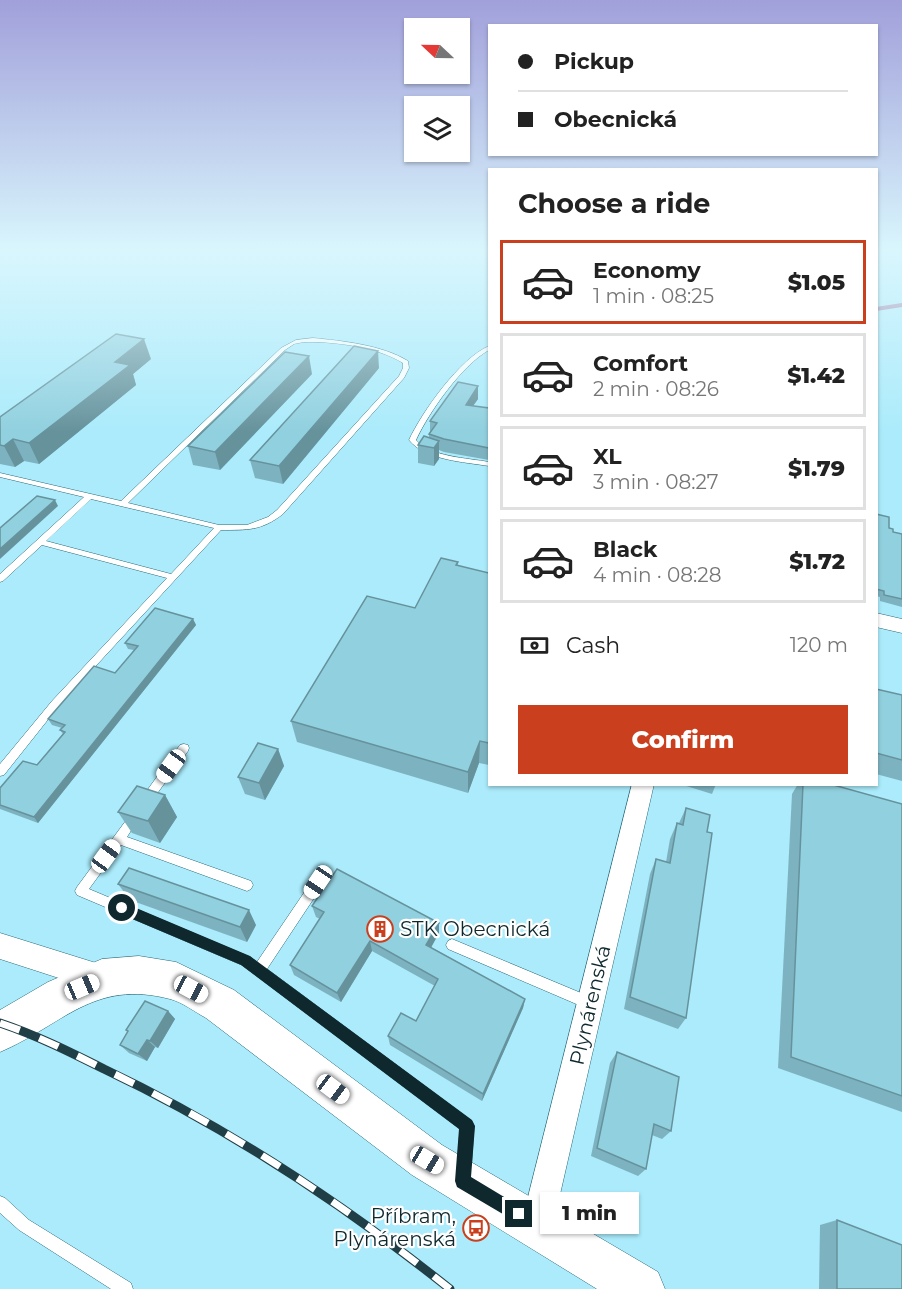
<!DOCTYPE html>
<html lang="en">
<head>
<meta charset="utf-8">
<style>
	:root { --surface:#fff; --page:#f2f2f2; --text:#222; --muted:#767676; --line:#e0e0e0; --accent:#ca401e }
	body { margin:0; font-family:Montserrat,sans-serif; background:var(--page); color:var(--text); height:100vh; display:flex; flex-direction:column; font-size:22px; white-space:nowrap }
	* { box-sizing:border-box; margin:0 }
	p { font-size:20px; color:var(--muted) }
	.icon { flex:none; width:33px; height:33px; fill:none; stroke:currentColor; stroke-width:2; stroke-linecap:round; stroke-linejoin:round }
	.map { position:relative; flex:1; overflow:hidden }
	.details { position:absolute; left:488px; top:168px; width:390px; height:618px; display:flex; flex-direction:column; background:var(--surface); border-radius:0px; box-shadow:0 2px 4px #0004 }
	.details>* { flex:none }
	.hud { position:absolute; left:488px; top:24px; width:390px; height:132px; border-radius:0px; box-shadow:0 2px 4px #0004; display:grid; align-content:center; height:132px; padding:0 30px; background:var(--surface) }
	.needle { width:39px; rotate:292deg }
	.controls { position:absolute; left:404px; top:18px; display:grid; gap:12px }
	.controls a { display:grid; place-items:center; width:66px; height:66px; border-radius:0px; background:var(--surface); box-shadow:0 2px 4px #0004; font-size:30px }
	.end { position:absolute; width:27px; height:27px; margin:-14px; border:8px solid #0e282e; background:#fff; box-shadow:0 0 0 3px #fff }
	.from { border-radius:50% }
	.bubble { position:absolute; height:42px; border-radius:0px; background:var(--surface); box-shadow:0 2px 4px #0004; font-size:20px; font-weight:800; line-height:42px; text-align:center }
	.car { position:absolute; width:18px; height:36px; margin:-18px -9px; border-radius:8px; box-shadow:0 0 4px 2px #0007; background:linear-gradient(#fff 24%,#345 0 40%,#fff 0 76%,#345 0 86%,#fff 0) }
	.hud b { display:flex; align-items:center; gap:21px; height:57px; font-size:22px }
	.hud b+b { border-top:2px solid var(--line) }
	.hud i { width:15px; height:15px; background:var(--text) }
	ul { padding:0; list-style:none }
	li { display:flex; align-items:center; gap:18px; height:84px; margin:0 12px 9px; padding:0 18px; border:3px solid var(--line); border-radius:0px }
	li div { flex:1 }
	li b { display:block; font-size:22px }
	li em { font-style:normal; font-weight:800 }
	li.selected { border-color:var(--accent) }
	li>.icon { width:54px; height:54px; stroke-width:1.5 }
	h2 { padding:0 30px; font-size:27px; line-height:72px }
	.pay { display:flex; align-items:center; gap:15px; height:66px; padding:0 30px; font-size:22px }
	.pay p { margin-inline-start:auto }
	.cta { display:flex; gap:12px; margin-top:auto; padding:12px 30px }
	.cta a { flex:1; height:69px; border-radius:0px; background:var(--accent); color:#fff; font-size:24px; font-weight:800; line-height:69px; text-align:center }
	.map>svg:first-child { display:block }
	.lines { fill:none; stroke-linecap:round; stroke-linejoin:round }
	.stream { stroke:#9b6798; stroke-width:4 }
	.lane-casing { stroke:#2b6a77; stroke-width:1 }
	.street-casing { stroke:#2b6a77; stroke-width:1 }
	.secondary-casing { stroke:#2b6a77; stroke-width:1 }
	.lane { fill:#fff; fill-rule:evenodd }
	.street { fill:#fff; fill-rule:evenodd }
	.secondary { fill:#fff; fill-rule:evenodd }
	.rail-casing { stroke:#203e45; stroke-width:9 }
	.rail { stroke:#fff; stroke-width:7; stroke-dasharray:21; stroke-linecap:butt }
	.wall { fill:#7db3c0 }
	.shaded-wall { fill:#66929c }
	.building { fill:#91d0df; stroke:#66929c; stroke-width:1.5 }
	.route { fill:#0e282e }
	.labels { text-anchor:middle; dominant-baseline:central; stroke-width:4.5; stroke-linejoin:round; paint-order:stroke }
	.near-poi-label { font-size:20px; fill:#0e282e; stroke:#fff; text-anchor:start }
	.near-street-label { font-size:20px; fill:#0e282e; stroke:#fff }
</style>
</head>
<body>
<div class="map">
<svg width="902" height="1289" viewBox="0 0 902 1289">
	<rect width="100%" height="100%" fill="#abebfb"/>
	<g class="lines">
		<!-- stream -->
		<polyline class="stream" points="876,309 902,305"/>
		<!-- lane casing -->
		<g class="lane-casing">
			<g id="lane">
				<path d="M313,338c30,3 69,7 95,23l1,7 -5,10 -121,136c-22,17 -36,16 -62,16l-163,177 -54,68 -4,1v-12l52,-63 115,-123 -125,-33 -39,36 -3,1v-8l84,-77 -84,-20v-4l121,28 160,-153 15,-8zM304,342c29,-1 74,5 99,21v5l-4,8 -122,134 -9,7 -21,8h-28l-91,-22 157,-153 9,-6zM91,499l123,29 -43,46 -125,-33z"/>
				<path d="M489,346v4c-27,15 -60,62 -73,90 15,17 51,18 73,22v4c-25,-4 -64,-6 -80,-26 13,-28 51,-82 80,-94z"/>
				<polygon points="184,744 188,745 189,748 188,751 151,802 147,804 143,802 142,799 143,796 180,745"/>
				<polygon points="134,813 138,815 139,818 127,837 251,881 253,885 251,889 247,891 121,845 89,889 250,957 257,962 314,878 318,877 322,878 324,882 322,886 267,969 472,1121 474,1126 471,1170 469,1175 464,1177 459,1175 457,1170 460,1129 242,965 77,895 75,891 77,887 130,815"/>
				<polygon points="452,939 593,998 594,1003 593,1008 588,1009 448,949 446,945 448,941"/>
				<polygon points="0,1196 5,1198 29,1220 131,1283 133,1289 111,1289 19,1230 0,1213"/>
			</g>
		</g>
		<!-- street casing -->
		<g class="street-casing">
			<g id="street">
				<polygon points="876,613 902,619 902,633 876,627"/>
				<polygon points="632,784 654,784 553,1225 549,1237 537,1241 525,1237 521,1225"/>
				<polygon points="0,933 112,968 116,978 112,988 102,992 0,959"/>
			</g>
		</g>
		<!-- secondary casing -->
		<g class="secondary-casing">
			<path id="secondary" d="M139,956l37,6 58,28 208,155 216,127 7,17h-68l-185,-114 -206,-157c-11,-6 -24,-16 -36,-19 -77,-20 -107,26 -170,53v-42l48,-28 54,-23z"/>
		</g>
		<!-- lane -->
		<use href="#lane" class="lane"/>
		<!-- street -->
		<use href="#street" class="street"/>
		<!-- secondary -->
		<use href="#secondary" class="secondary"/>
		<!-- rail casing -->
		<g class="rail-casing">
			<path id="rail" d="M0,1023c36,12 70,29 104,46 125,59 238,134 346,220"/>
		</g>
		<!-- rail -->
		<use href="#rail" class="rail"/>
	</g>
	<!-- wall -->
	<g class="wall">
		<polygon points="151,359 133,374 136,385 39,464 24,461 15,467 0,464 0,417"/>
		<polygon points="379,368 283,484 255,478 250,460"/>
		<polygon points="312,374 220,470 193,465 188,446"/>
		<polygon points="478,386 478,399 473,406 489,408 489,460 444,452 439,450 439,459 434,466 418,463 418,445 429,438 429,434 430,432 430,421"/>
		<polygon points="876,514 893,532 902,534 902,607 880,601 880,597 876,596"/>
		<polygon points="458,562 458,566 489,573 489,765 479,763 468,793 297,742 291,721 415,608"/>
		<polygon points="193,619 196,625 38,823 0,809 0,788 37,765 63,734 60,730 62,728 52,725 48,719 115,673 134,650 128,649 125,643"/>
		<polygon points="876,689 902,695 902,781 876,774"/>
		<polygon points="278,749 284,766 265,800 245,794 238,777"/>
		<polygon points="680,784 716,784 712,794"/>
		<polygon points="798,784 830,784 902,804 902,1112 778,1068 792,794"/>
		<polygon points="165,795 177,817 160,843 132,833 118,812"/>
		<polygon points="686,808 707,832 686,1018 678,1029 624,1009 650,874 656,859 666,862 670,839 677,823 679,823"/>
		<polygon points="118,884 256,925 247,942 130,900"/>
		<polygon points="312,906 439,923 439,933 431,947 525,999 523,1008 482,1101 390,1045 388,1036 416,1021 435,986 372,951 341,1002 294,975 290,965 320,919 316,917"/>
		<polygon points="168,1011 175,1019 158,1048 155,1047 147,1061 129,1053 120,1045"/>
		<polygon points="617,1052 671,1131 662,1139 652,1135 646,1169 638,1176 591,1156 610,1063"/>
		<polygon points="837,1220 902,1289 819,1289 820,1225"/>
	</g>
	<!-- shaded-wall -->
	<g class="shaded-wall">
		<polygon points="144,339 151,359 133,374 136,385 39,464 29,443 115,362"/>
		<polygon points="378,351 379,368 283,484 279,466"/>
		<polygon points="309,356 312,374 220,470 215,452"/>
		<polygon points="478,386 478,399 465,417 466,405"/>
		<polygon points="13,439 24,461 15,467 4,446"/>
		<polygon points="439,441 439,459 434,466 434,448"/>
		<polygon points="55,500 58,506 0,559 0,549"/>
		<polygon points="193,619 196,625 38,823 34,817"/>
		<polygon points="480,741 479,763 468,793 468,772"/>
		<polygon points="278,749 284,766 265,800 259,783"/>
		<polygon points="165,795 177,817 160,843 148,821"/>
		<polygon points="249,910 256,925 247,942 240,927"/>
		<polygon points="439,923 439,933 427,955 426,945"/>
		<polygon points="370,941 372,951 341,1002 337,993"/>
		<polygon points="525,999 523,1008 482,1101 483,1094"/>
		<polygon points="168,1011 175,1019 158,1048 150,1041"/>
		<polygon points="147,1040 155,1047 147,1061 138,1054"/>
	</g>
	<!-- building -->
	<g class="building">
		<polygon points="116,334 144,339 115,362 130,365 29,443 13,439 4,446 0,445 0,417"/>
		<polygon points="354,346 378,351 279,466 250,460"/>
		<polygon points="285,352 309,356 215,452 188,446"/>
		<polygon points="458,382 478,386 466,405 489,408 489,448 444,439 429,434 437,423 430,421"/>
		<polygon points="424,436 439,441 434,448 418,445"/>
		<polygon points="37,496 55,500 0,549 0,528"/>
		<polygon points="876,514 889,517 889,528 893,529 893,532 902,534 902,599 884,595 884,591 876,589"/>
		<polygon points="441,558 458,562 456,565 489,573 489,743 480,741 468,772 291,721 367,596 415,608"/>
		<polygon points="155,608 193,619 34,817 0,805 0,788 23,761 37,765 65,732 60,730 65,725 48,719 94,666 115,673 138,646 125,643"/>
		<polygon points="876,689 902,695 902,760 876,753"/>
		<polygon points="258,743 278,749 259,783 238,777"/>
		<polygon points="803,784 830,784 902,804 902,1096 791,1057"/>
		<polygon points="137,786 165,795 148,821 118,812"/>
		<polygon points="686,808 710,815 707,832 712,833 686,1018 630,997 656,859 670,863 677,823 683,825"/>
		<polygon points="129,868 249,910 240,927 118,884"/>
		<polygon points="337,869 439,923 426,945 525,999 483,1094 388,1036 401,1013 416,1021 438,979 370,941 337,993 290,965 324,912 312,906"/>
		<polygon points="145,1001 168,1011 150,1041 147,1040 138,1054 120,1045 128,1031 126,1030"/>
		<polygon points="617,1052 679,1077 671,1131 654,1124 646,1169 597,1148"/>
		<polygon points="837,1220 902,1245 902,1289 837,1289"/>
	</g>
	<!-- sky -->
	<linearGradient id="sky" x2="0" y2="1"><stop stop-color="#a1a0da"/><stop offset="0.58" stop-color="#d9f6fd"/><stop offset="1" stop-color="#d9f6fd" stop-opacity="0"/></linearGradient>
	<rect width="902" height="432" fill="url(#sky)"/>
	<!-- route -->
	<polygon class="route" points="122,902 250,956 472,1120 475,1126 471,1177 524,1209 527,1214 524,1220 519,1223 513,1220 457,1187 455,1181 459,1129 241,965 118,913 116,908 118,904"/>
	<!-- icons -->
	<defs>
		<g id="building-ring" transform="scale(1.35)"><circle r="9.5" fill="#fff" stroke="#ca401e" stroke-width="1.5"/><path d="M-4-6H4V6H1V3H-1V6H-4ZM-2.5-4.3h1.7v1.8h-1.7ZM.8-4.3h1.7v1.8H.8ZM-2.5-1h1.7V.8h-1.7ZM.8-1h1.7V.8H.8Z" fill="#ca401e"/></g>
		<g id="bus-ring" transform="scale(1.35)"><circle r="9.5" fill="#fff" stroke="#ca401e" stroke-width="1.5"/><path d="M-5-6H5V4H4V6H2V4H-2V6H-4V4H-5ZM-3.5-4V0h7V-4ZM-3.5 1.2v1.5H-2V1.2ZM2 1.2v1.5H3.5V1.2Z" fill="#ca401e"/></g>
	</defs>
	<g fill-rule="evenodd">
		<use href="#building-ring" x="380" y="929"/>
		<use href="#bus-ring" x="476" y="1228"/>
	</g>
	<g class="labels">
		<!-- near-poi labels -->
		<g class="near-poi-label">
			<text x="400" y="929">STK Obecnická</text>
			<text x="456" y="1216" text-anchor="end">Příbram,<tspan x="456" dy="23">Plynárenská</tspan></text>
		</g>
		<!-- near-street labels -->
		<g class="near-street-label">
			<text transform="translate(590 1005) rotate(-77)">Plynárenská</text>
		</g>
	</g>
</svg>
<div class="controls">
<a><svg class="needle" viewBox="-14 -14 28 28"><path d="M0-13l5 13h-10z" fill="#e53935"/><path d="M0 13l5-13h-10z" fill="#767676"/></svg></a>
<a><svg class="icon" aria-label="layers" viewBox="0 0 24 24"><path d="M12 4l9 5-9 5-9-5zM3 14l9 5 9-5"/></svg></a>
</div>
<i class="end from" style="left:122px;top:908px"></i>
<i class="end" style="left:519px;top:1214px"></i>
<div class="bubble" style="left:540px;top:1192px;width:99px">1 min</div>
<i class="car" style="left:171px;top:766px;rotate:216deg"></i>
<i class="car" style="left:106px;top:856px;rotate:36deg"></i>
<i class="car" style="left:318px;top:882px;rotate:214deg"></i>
<i class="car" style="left:82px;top:987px;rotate:67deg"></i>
<i class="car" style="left:191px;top:989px;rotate:118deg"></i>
<i class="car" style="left:333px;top:1089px;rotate:127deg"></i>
<i class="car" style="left:427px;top:1160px;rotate:121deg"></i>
<div class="hud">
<b><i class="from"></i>Pickup</b>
<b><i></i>Obecnická</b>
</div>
<section class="details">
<h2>Choose a ride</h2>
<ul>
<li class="selected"><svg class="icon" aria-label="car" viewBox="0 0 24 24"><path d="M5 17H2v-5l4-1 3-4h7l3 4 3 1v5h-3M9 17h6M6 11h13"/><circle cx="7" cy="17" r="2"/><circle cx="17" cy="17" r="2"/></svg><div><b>Economy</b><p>1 min · 08:25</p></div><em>$1.05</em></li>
<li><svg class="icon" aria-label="car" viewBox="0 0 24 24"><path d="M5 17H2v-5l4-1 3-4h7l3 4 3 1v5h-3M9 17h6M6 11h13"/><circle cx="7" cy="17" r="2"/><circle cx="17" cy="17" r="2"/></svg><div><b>Comfort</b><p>2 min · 08:26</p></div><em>$1.42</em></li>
<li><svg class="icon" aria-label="car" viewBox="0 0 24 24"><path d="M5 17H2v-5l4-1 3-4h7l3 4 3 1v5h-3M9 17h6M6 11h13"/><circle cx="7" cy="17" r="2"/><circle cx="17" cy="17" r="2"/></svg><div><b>XL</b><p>3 min · 08:27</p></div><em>$1.79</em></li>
<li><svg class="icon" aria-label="car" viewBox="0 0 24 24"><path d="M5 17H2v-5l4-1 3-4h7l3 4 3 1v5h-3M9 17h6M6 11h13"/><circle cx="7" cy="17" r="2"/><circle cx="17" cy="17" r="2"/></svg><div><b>Black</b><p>4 min · 08:28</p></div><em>$1.72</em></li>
</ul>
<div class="pay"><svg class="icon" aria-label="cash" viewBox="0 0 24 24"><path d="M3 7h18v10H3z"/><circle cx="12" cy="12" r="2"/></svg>Cash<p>120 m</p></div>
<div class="cta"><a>Confirm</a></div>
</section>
</div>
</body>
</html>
